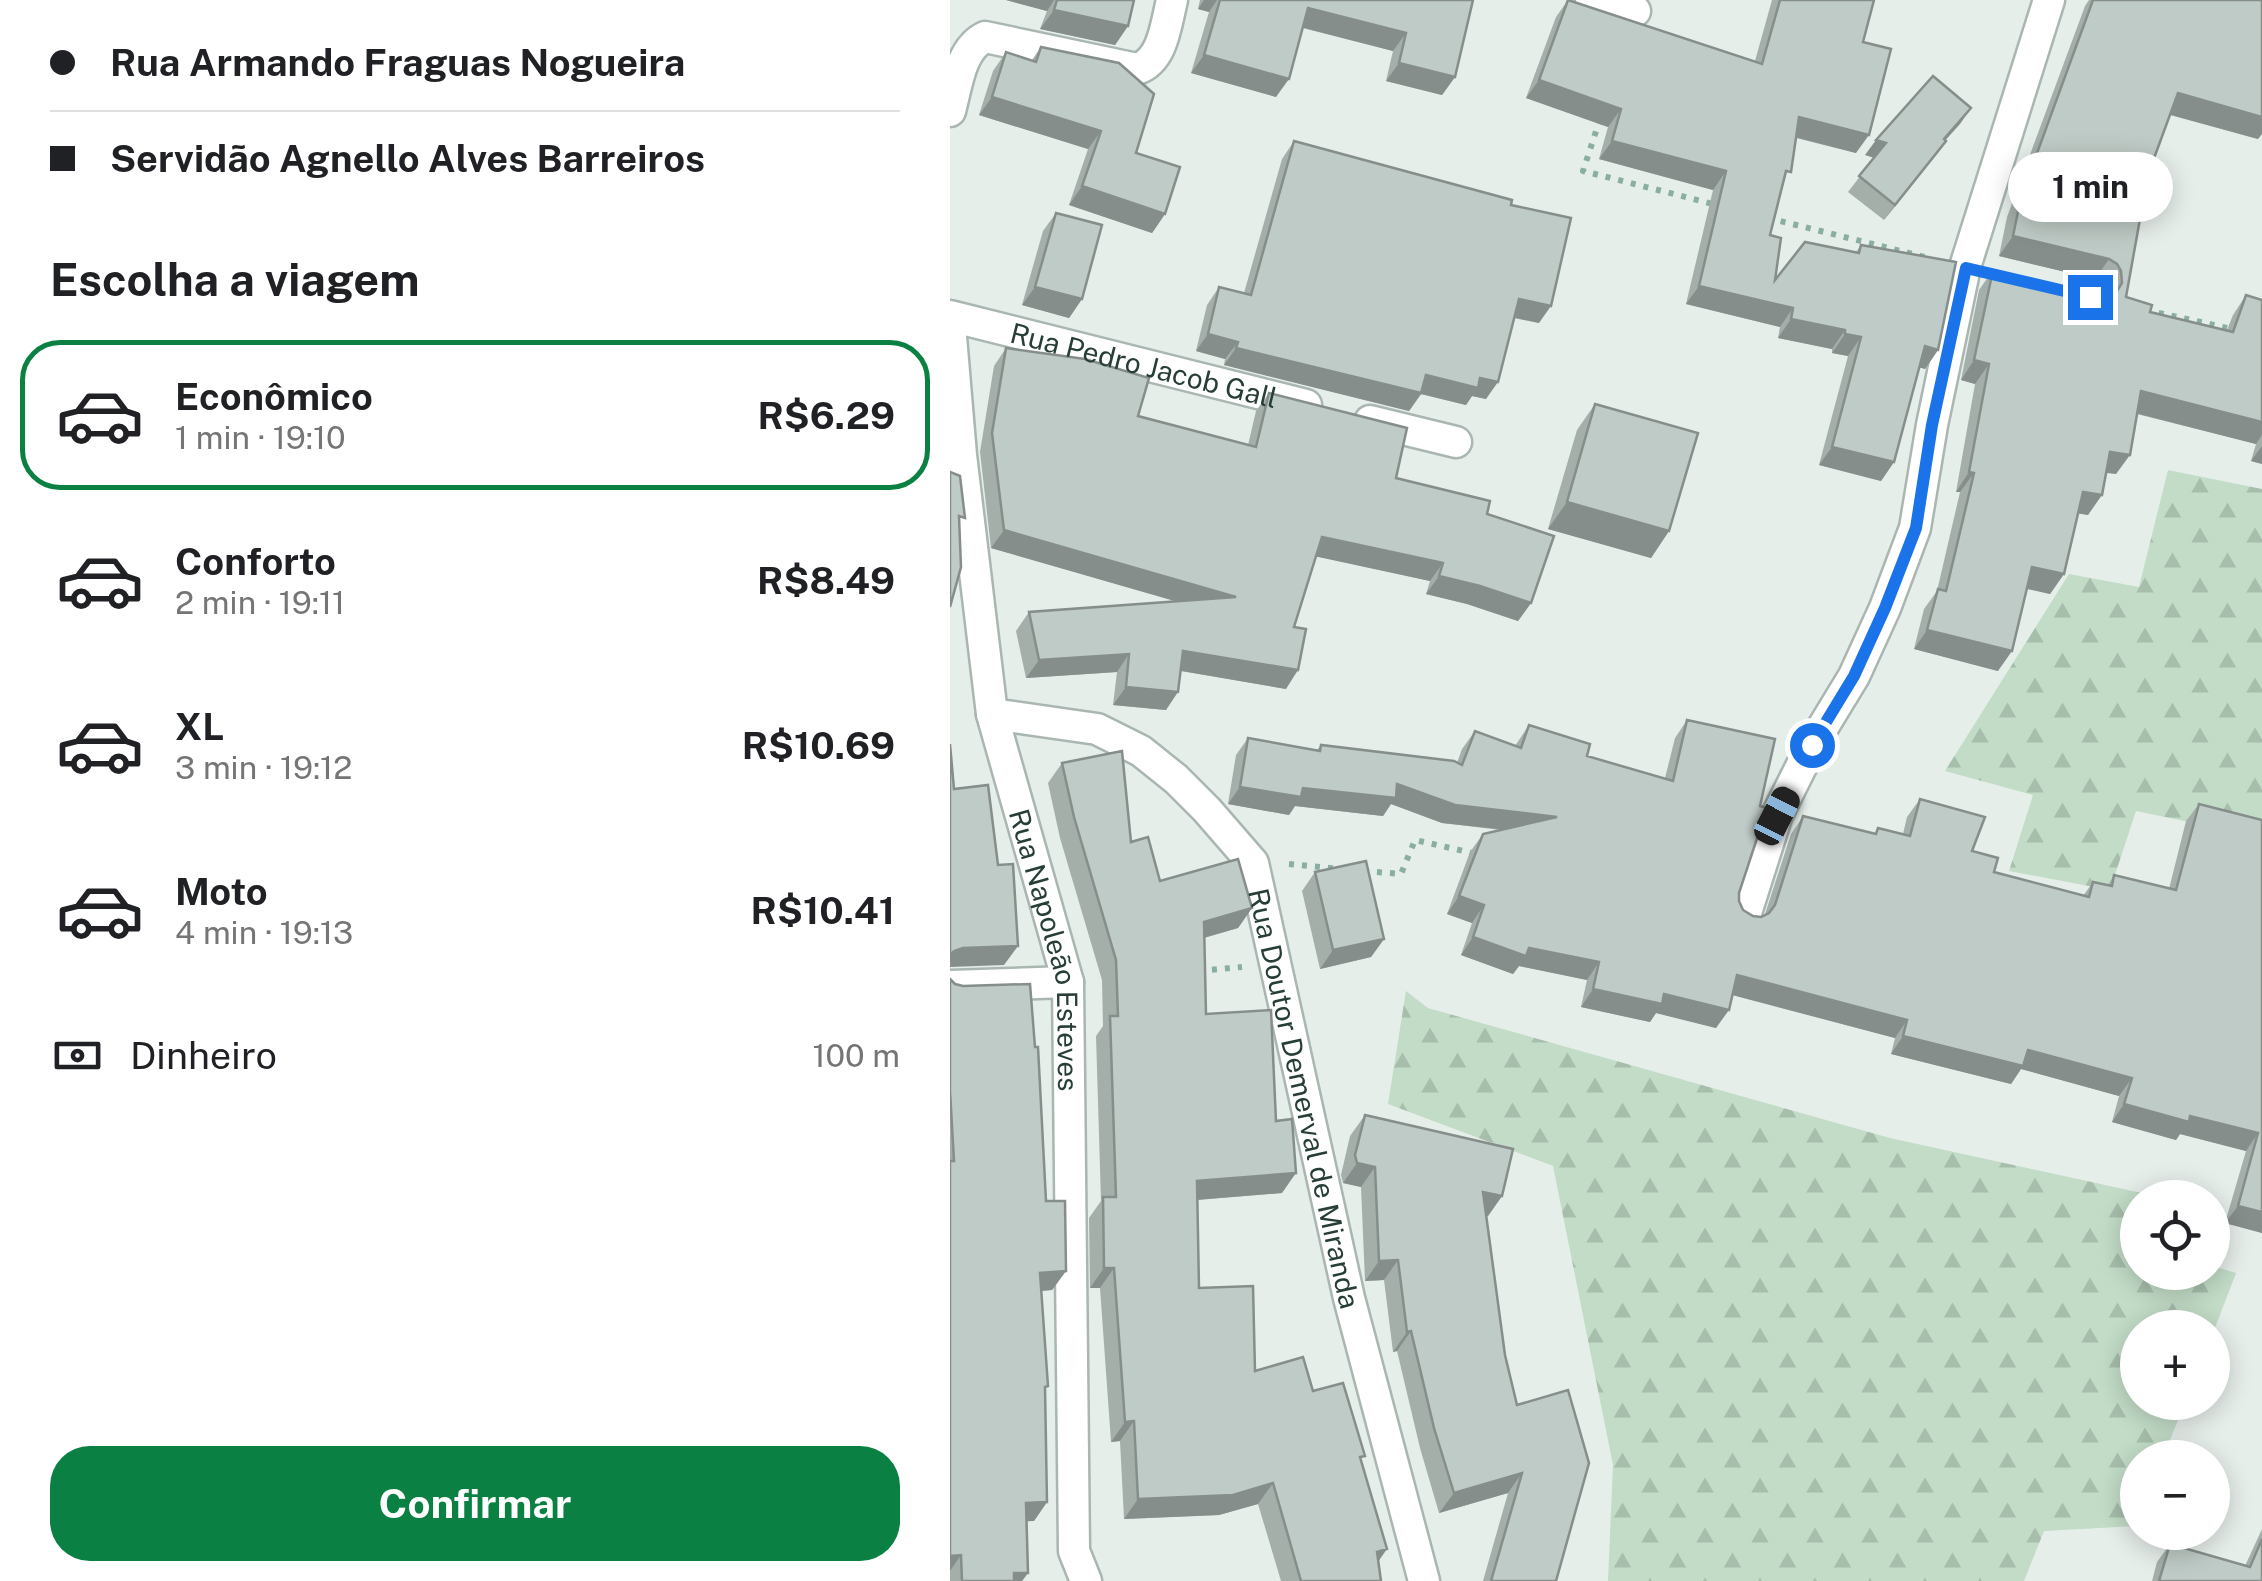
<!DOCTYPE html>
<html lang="pt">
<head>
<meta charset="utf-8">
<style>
	:root { --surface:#fff; --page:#f6f6f6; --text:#202124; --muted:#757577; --line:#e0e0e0; --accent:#0b8043 }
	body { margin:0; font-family:"Public Sans",sans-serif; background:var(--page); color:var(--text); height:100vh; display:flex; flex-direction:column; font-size:38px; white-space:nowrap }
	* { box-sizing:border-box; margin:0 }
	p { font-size:32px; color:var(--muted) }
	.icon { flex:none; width:55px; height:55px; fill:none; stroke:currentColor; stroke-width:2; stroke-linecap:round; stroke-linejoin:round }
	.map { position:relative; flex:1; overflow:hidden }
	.details { display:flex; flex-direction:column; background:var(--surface); width:950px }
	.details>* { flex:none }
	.guide { display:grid; align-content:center; height:220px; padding:0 50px; background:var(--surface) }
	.tools { position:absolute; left:1170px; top:1180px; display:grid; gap:20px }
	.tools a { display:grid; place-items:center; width:110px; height:110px; border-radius:50%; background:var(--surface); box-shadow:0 5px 25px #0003; font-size:50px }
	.end { position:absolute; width:45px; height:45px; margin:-22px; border:12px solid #1a73e8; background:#fff; box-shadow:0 0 0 5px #fff }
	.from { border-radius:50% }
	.bubble { position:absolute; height:70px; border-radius:35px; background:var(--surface); box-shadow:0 5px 25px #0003; font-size:32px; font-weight:700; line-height:70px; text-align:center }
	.car { position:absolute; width:30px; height:60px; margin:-30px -15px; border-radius:12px; box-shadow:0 0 8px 2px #0007; background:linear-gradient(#222 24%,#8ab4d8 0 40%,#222 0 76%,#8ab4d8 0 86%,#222 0) }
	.guide b { display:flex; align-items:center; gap:35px; height:95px; font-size:38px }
	.guide b+b { border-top:2px solid var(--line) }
	.guide i { width:25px; height:25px; background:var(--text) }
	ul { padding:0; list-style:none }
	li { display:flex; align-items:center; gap:30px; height:150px; margin:0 20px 15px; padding:0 30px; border:5px solid transparent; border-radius:40px }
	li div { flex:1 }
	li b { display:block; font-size:38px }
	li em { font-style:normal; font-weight:700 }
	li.on { border-color:var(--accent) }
	li>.icon { width:90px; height:90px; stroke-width:1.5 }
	h2 { padding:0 50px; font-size:45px; line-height:120px }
	.pay { display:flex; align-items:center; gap:25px; height:110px; padding:0 50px; font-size:38px }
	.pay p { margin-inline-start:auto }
	.action { display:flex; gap:20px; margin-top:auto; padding:20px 50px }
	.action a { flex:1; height:115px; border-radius:40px; background:var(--accent); color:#fff; font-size:40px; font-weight:700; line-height:115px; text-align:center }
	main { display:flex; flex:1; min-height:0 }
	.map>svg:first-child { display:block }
	.forest { fill:url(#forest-firs) }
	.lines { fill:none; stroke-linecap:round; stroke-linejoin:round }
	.minor-casing { stroke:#a9b6b1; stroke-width:35 }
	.path { stroke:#8aaea1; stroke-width:6; stroke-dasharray:5 8; stroke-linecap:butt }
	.minor { stroke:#fff; stroke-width:30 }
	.wall { fill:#a4afaa }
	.shaded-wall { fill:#868e8b }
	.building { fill:#bfcbc6; stroke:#868e8b; stroke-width:2.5 }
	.route { stroke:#1a73e8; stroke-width:12 }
	.labels { text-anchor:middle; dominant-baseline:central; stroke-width:8; stroke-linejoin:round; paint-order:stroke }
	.street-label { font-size:28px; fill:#273e37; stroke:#f7faf8 }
</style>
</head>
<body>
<main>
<section class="details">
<div class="guide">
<b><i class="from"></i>Rua Armando Fraguas Nogueira</b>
<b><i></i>Servidão Agnello Alves Barreiros</b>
</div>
<h2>Escolha a viagem</h2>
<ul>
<li class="on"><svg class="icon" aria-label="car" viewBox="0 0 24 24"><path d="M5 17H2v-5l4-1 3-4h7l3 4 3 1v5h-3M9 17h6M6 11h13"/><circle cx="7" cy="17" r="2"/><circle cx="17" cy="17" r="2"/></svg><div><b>Econômico</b><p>1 min · 19:10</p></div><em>R$6.29</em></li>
<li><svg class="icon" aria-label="car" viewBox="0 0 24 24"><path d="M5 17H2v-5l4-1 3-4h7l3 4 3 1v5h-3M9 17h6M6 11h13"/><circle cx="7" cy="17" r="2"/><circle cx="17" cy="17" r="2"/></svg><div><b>Conforto</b><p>2 min · 19:11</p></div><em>R$8.49</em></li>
<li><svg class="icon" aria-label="car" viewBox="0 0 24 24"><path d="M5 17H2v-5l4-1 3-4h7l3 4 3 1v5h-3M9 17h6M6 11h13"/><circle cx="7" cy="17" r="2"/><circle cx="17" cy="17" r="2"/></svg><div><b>XL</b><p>3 min · 19:12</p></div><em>R$10.69</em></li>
<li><svg class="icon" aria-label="car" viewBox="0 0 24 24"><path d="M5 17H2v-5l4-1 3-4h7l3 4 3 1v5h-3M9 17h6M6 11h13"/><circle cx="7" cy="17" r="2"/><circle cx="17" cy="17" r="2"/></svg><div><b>Moto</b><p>4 min · 19:13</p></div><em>R$10.41</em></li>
</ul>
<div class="pay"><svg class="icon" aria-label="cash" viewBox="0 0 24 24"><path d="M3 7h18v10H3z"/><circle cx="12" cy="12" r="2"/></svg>Dinheiro<p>100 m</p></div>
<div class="action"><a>Confirmar</a></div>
</section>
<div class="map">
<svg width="1312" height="1581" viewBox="0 0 1312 1581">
	<defs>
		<pattern id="forest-firs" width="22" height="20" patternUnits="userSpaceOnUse" patternTransform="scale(2.5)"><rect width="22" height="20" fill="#c2dcc7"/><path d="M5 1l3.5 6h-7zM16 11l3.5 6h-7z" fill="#a7beac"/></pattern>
	</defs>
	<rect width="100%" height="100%" fill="#e6eeea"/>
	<!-- forest -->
	<g class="forest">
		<polygon points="1218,470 1312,489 1312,837 1186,811 1160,890 1059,871 1083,795 995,771 1119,574 1189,587"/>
		<polygon points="456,991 478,1008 940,1138 1210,1197 1188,1198 1188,1272 1262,1272 1263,1266 1286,1273 1263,1333 1262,1328 1188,1328 1188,1402 1235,1403 1213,1457 1188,1458 1186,1526 1094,1531 1074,1581 658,1581 663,1465 603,1166 438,1104"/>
	</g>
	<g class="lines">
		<!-- minor casing -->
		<g class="minor-casing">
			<g id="minor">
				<polyline points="641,0 685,11"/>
				<path d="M0,111c7,-25 10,-62 35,-74l152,32c26,-8 29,-45 35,-69"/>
				<path id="s1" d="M0,316l356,89"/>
				<path id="s2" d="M0,325l11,130 31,259 76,268 6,569 12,30"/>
				<polyline points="420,421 506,442"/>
				<path id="s3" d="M42,714l105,15 44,22 35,28 31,31 46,53 96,435 75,283"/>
				<polyline points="795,916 827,815 862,745 904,676 935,608 965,528 982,425 1015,267 1099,0"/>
				<polyline points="0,986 118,982"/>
			</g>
		</g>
		<!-- path -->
		<g class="path">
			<polyline points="650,119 633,171 767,205"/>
			<polyline points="818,218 975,257"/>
			<polyline points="1196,310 1282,329"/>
			<polyline points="339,864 391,869"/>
			<polyline points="414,871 451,874 465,840 527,854"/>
			<polyline points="249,971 292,967"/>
		</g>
		<!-- minor -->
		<use href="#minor" class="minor"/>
	</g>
	<!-- wall -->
	<g class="wall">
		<polygon points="56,0 184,0 178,26 165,45 90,29 97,11"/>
		<polygon points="250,0 523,0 505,77 492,95 436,81 443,51 353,28 326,97 241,73 259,12 248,9"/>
		<polygon points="618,0 805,61 822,0 924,0 913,42 906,153 846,138 820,235 825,280 906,252 911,245 988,350 975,369 969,367 944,462 931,481 869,465 898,356 882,353 882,349 828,338 830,327 736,304 763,190 649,159 658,127 576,98 606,17"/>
		<polygon points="1139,0 1312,0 1308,139 1220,115 1182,218 1176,297 1200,312 1277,330 1283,315 1296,295 1312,300 1312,464 1301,461 1306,444 1187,414 1166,474 1156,473 1138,515 1128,513 1114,574 1100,594 1077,588 1048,671 964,649 974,609 987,591 1010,492 1006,492 1025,384 1011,380 1029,290 1043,270 1150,296 1158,295 1158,291 1154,284 1145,279 1049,256 1057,217 1135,6"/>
		<polygon points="91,47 186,153 215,214 202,233 119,205 138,149 29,115 43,71 56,52 82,60"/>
		<polygon points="1021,108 995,140 985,156 934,220 898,192 924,158 915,155"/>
		<polygon points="344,141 561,205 589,323 564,318 536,399 522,396 516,405 471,394 459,411 274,365 275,359 246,351 257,305 269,287 294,293 332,159"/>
		<polygon points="106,213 132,299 119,318 72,305 93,231"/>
		<polygon points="56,348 188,416 298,445 306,411 319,393 446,478 537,514 581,603 568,621 517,604 476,594 480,581 366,556 344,627 336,689 231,671 216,710 163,705 167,672 76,678 66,631 79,612 226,601 41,548 30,452 44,366"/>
		<polygon points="645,404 719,531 701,558 598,529 627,430"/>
		<polygon points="737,720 789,893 789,901 793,910 803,916 811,917 815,914 841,834 853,816 924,834 928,828 953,834 957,817 970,799 1044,872 1133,896 1143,882 1158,885 1164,875 1219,889 1236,821 1249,804 1312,820 1312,1233 1275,1223 1296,1151 1230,1134 1226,1140 1162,1122 1169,1096 1071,1069 1061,1084 941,1054 945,1038 782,995 766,1028 706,1013 700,1022 631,1007 637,980 569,966 563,974 511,955 522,923 497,914 520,852 533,834 551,830 492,823 441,804 433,816 345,806 339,815 278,804 286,755 298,738 367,750 371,745 507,763 512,749 525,731 565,746 579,725 637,756 715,778 725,738"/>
		<polygon points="112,763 181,842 210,881 302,908 288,928 254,938 256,1014 326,1121 332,1193 247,1200 249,1288 305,1371 363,1391 411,1461 431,1581 331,1581 308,1504 269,1515 174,1519 170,1441 161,1442 150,1288 140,1288 139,1218 151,1201 146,1036 153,1026 152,980 110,838 98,783"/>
		<polygon points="365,872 434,939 421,957 370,969 352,891"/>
		<polygon points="0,979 96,1201 116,1271 102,1290 91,1291 97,1502 84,1521 77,1521 78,1573 72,1581 0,1581"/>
		<polygon points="415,1115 552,1196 538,1216 537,1216 555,1355 606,1581 533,1581 558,1493 489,1513 470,1448 447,1351 443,1352 434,1280 415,1281 411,1187 393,1183 391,1175 400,1136"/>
		<polygon points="1312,1529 1312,1581 1202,1581 1207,1562 1220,1544 1295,1566"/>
	</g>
	<!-- shaded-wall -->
	<g class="shaded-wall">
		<polygon points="56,0 104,0 97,11"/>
		<polygon points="254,0 267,0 259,12 248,9"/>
		<polygon points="358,8 456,33 443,51 346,26"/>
		<polygon points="104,10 178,26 165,45 90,29"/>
		<polygon points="254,55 339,79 326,97 241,73"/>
		<polygon points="449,63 505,77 492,95 436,81"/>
		<polygon points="589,80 671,109 658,127 576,98"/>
		<polygon points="1228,93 1312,117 1312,134 1308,139 1214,113"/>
		<polygon points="42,97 151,131 138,149 29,115"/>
		<polygon points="1021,108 1010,124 983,154 994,139"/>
		<polygon points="849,117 919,135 906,153 837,135"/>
		<polygon points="926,140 936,143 926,158 915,155"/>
		<polygon points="662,141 776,171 763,190 649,159"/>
		<polygon points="996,141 985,156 934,220 945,205"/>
		<polygon points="132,186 215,214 202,233 119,205"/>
		<polygon points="1063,236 1159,259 1145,279 1049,256"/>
		<polygon points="749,286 843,308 830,327 736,304"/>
		<polygon points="85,287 132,299 119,318 72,305"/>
		<polygon points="569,299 601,306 589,323 557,316"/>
		<polygon points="841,319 895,330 882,349 828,338"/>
		<polygon points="258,334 288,342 275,359 246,351"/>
		<polygon points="895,334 911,337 898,356 882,353"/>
		<polygon points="975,346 988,350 975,369 962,365"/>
		<polygon points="286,348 530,378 548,382 536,399 522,396 516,405 471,394 459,411 274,365"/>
		<polygon points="1024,360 1039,364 1025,384 1011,380"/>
		<polygon points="1191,391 1312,422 1312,435 1306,444 1177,411"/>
		<polygon points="1312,446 1312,464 1301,461"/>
		<polygon points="882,447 944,462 931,481 869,465"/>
		<polygon points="1160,452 1180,455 1166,474 1146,471"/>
		<polygon points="1019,472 1024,473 1010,492 1006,492"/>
		<polygon points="1133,492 1152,495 1138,515 1119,512"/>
		<polygon points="617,502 719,531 701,558 598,529"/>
		<polygon points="54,530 286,597 273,615 41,548"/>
		<polygon points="372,537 493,563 480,581 359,555"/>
		<polygon points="1082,567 1114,574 1100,594 1068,587"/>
		<polygon points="489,576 530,586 581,603 568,621 517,604 476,594"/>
		<polygon points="977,630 1062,651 1048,671 964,649"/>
		<polygon points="233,651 348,670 336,689 220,669"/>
		<polygon points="179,654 167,672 76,678 89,660"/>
		<polygon points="176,687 228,692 216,710 163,705"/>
		<polygon points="447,784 607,817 594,834 492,823 441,804 433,816 345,806 339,815 278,804 290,787 353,788"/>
		<polygon points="509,896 534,905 522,923 497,914"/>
		<polygon points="302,908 288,928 239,942 254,922"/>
		<polygon points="523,937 649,962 637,980 569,966 563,974 511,955"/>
		<polygon points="434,939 421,957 370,969 383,950"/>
		<polygon points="68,946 54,965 0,967 0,955 4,951 13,948"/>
		<polygon points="787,975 957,1020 945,1038 775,993"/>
		<polygon points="643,989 714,994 779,1010 766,1028 706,1013 700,1022 631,1007"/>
		<polygon points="953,1036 1078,1050 1182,1078 1169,1096 1071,1069 1061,1084 941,1054"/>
		<polygon points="1174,1104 1240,1116 1308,1133 1296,1151 1230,1134 1226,1140 1162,1122"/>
		<polygon points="407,1163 425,1167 411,1187 393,1183"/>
		<polygon points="346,1173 332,1193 233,1201 247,1181"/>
		<polygon points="533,1192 552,1196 538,1216 519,1212"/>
		<polygon points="1288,1206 1312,1212 1312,1233 1275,1223"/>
		<polygon points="448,1260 434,1280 415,1281 429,1261"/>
		<polygon points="154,1268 164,1268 150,1288 140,1288"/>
		<polygon points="116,1271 102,1290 76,1292 90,1273"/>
		<polygon points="461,1331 447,1351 443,1352 457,1332"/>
		<polygon points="184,1421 170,1441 161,1442 175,1422"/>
		<polygon points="572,1473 558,1493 489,1513 504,1493"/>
		<polygon points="323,1483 308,1504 269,1515 174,1519 188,1499"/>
		<polygon points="97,1502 84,1521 63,1522 76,1503"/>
		<polygon points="437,1549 423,1569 427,1552"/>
		<polygon points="11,1555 0,1571 0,1556"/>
		<polygon points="64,1573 78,1573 72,1581 58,1581"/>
	</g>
	<!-- building -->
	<g class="building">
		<polygon points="107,0 184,0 178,26 104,10"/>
		<polygon points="270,0 523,0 505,77 449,63 456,33 358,8 339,79 254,55"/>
		<polygon points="618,0 812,64 830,0 924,0 913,42 941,49 919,135 849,117 841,172 836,171 820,235 831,238 825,280 855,242 909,253 911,245 1006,262 988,350 975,346 944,462 882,447 911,337 895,334 895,330 841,319 843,308 749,286 776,171 662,141 671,109 589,80"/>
		<polygon points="1143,0 1312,0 1312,117 1228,93 1182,218 1190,219 1176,297 1202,305 1200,312 1283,332 1296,295 1312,300 1312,422 1191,391 1180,455 1160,452 1152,495 1133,492 1114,574 1082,567 1062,651 977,630 988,589 996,591 1024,473 1019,472 1039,364 1024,360 1043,270 1150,296 1160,295 1167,291 1172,283 1171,271 1167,264 1159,259 1063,236 1071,197"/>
		<polygon points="91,47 169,63 204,94 186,153 230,167 215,214 132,186 151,131 42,97 56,52 86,62"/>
		<polygon points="983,76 1021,108 994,139 996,141 945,205 909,176 936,143 926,140"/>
		<polygon points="344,141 562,200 561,205 621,218 601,306 569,299 548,382 530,378 528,388 476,375 471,393 286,348 288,342 258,334 269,287 301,295"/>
		<polygon points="106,213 152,225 132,299 85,287"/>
		<polygon points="56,348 135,359 199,378 188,416 306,447 319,393 457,428 446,478 540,501 537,514 604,536 581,603 530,586 489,576 493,563 372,537 344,627 356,629 348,670 233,651 228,692 176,687 179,654 89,660 79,612 286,597 54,530 42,433"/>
		<polygon points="645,404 748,433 719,531 617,502"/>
		<polygon points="0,472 10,476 15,518 9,516 11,567 0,607"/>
		<polygon points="737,720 825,739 810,806 817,808 789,893 789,901 793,910 803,916 811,917 819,913 825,905 853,816 926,834 928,828 960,836 970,799 1035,817 1022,851 1048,858 1044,872 1139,897 1143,882 1162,886 1164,875 1226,890 1249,804 1312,820 1312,1212 1288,1206 1308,1133 1240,1116 1239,1122 1174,1104 1182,1078 1078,1050 1073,1066 953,1036 957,1020 787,975 779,1010 714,994 712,1004 643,989 649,962 579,948 576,956 523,937 534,905 509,896 533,834 607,817 505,805 447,784 446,798 353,788 351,797 290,787 298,738 370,751 371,745 504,761 512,765 525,731 571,748 579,725 640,744 637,756 723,781"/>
		<polygon points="0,744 4,789 38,785 48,865 63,864 68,946 13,948 4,951 0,955"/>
		<polygon points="172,751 181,842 198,837 210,881 288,859 302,908 254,922 256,1014 321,1010 326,1121 342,1119 346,1173 247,1181 249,1288 303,1286 305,1371 353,1357 363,1391 393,1383 415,1456 410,1457 437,1549 427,1552 431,1581 351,1581 323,1483 283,1495 188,1499 184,1421 175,1422 164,1268 154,1268 153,1197 166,1197 160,1016 168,1016 166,960 124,817 112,763"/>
		<polygon points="416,861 434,939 383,950 365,872"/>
		<polygon points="0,979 5,984 13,986 80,984 85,1047 88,1047 96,1201 115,1201 116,1271 90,1273 98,1386 95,1387 97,1502 76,1503 78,1573 64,1573 64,1581 12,1581 11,1555 0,1556 0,1161 4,1161 0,1091"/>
		<polygon points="415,1115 563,1149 552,1196 533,1192 555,1355 567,1405 618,1390 639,1463 606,1581 541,1581 572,1473 504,1493 484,1428 461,1331 457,1332 448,1260 429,1261 425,1167 407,1163 405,1155"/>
		<polygon points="1312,1539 1312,1581 1209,1581 1220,1544 1300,1567"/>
	</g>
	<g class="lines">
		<!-- route -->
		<polyline class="route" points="862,745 904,676 935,608 966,528 982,425 1016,268 1140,297"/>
	</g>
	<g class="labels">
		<!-- street labels -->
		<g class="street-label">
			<text stroke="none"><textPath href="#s1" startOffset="200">Rua Pedro Jacob Gall</textPath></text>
			<text stroke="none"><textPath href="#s2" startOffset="635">Rua Napoleão Esteves</textPath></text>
			<text stroke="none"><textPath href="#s3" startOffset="555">Rua Doutor Demerval de Miranda</textPath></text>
		</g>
	</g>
</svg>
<div class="tools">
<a><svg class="icon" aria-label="locate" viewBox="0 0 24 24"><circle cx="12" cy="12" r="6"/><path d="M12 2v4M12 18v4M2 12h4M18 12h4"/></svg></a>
<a>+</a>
<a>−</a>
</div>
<i class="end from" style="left:862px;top:745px"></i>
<i class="end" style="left:1140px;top:297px"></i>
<div class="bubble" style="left:1058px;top:152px;width:165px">1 min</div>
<i class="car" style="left:827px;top:816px;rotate:27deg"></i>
</div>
</main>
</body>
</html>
